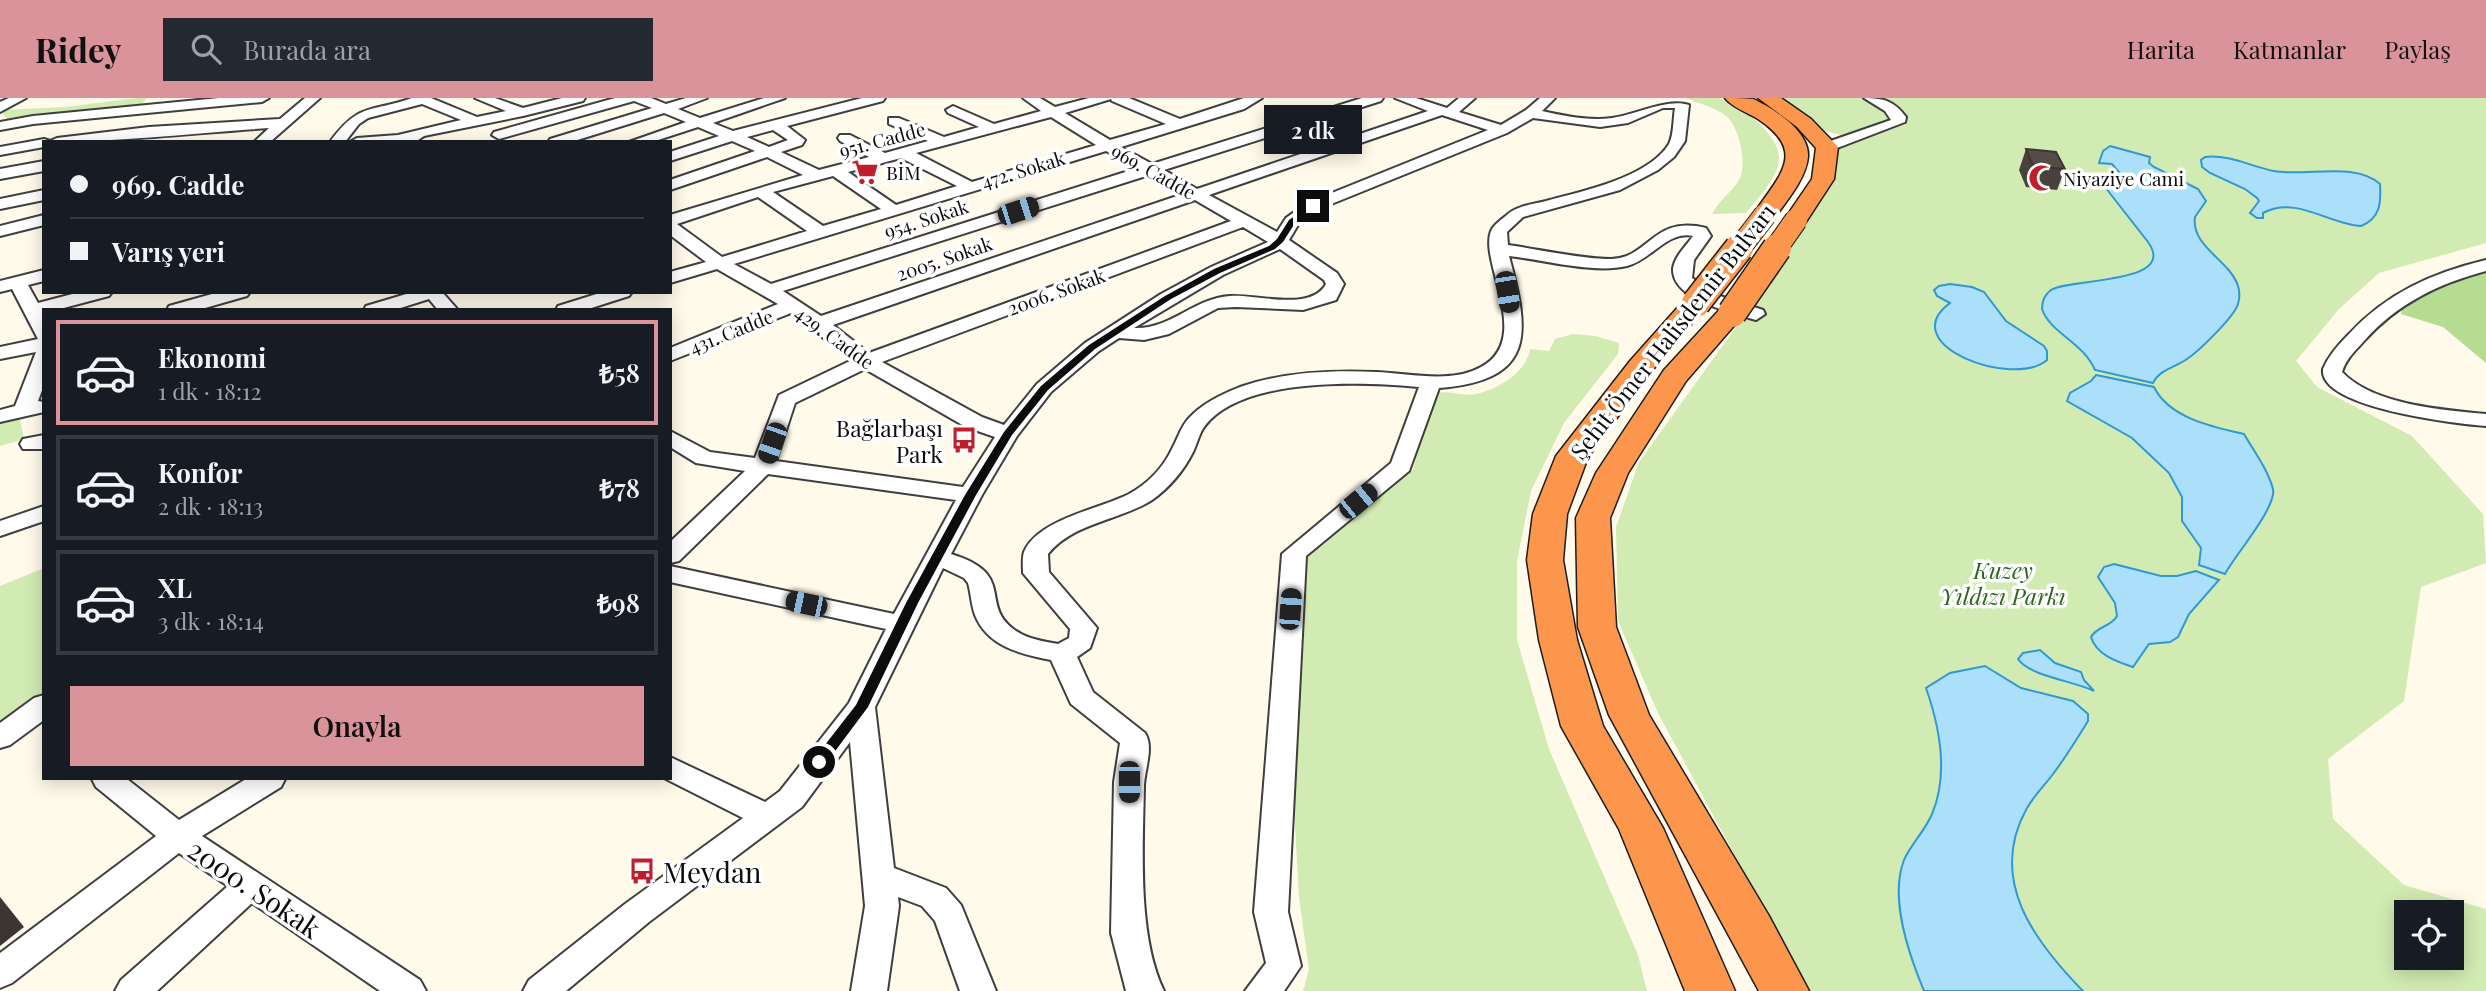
<!DOCTYPE html>
<html lang="tr">
<head>
<meta charset="utf-8">
<style>
	:root { --surface:#171b24; --page:#242831; --text:#f1f3f6; --muted:#9ea1a6; --line:#363941; --accent:#db939b }
	body { margin:0; font-family:"Playfair Display",serif; background:var(--page); color:var(--text); height:100vh; display:flex; flex-direction:column; font-size:26px; white-space:nowrap }
	* { box-sizing:border-box; margin:0 }
	p { font-size:23px; color:var(--muted) }
	.icon { flex:none; width:38px; height:38px; fill:none; stroke:currentColor; stroke-width:2; stroke-linecap:round; stroke-linejoin:round }
	.map { position:relative; flex:1; overflow:hidden }
	.panel { position:absolute; left:42px; top:210px; width:630px; height:472px; display:flex; flex-direction:column; background:var(--surface); border-radius:0px; box-shadow:0 4px 18px #0003 }
	.panel>* { flex:none }
	.top-card { position:absolute; left:42px; top:42px; width:630px; height:154px; border-radius:0px; box-shadow:0 4px 18px #0003; display:grid; align-content:center; height:154px; padding:0 28px; background:var(--surface) }
	.buttons { position:absolute; left:2394px; top:802px; display:grid; gap:14px }
	.buttons a { display:grid; place-items:center; width:70px; height:70px; border-radius:0px; background:var(--surface); box-shadow:0 4px 18px #0003; font-size:35px }
	.end { position:absolute; width:32px; height:32px; margin:-16px; border:9px solid #0c0c0c; background:#fff; box-shadow:0 0 0 4px #fff }
	.from { border-radius:50% }
	.bubble { position:absolute; height:49px; border-radius:0px; background:var(--surface); box-shadow:0 4px 18px #0003; font-size:23px; font-weight:600; line-height:49px; text-align:center }
	.car { position:absolute; width:21px; height:42px; margin:-21px -10px; border-radius:9px; box-shadow:0 0 5px 2px #0007; background:linear-gradient(#222 24%,#8ab4d8 0 40%,#222 0 76%,#8ab4d8 0 86%,#222 0) }
	.top-card b { display:flex; align-items:center; gap:24px; height:66px; font-size:26px }
	.top-card b+b { border-top:2px solid var(--line) }
	.top-card i { width:18px; height:18px; background:var(--text) }
	ul { padding:12px 0 0; list-style:none }
	li { display:flex; align-items:center; gap:21px; height:105px; margin:0 14px 10px; padding:0 14px; border:4px solid var(--line); border-radius:0px }
	li div { flex:1 }
	li b { display:block; font-size:26px }
	li em { font-style:normal; font-weight:600 }
	li.active { border-color:var(--accent) }
	li>.icon { width:63px; height:63px; stroke-width:1.5 }
	.button { display:flex; gap:14px; margin-top:auto; padding:14px 28px }
	.button a { flex:1; height:80px; border-radius:0px; background:var(--accent); color:#111; font-size:28px; font-weight:600; line-height:80px; text-align:center }
	header { display:flex; align-items:center; gap:42px; box-sizing:border-box; height:98px; padding:0 35px; background:var(--accent); color:#111 }
	header strong { font-size:33px }
	nav { display:flex; gap:38px; margin-inline-start:auto; font-size:24px }
	.search { width:490px; height:63px; background:var(--page); display:flex; align-items:center; gap:18px; box-sizing:border-box; padding:0 24px; border-radius:0px; color:var(--muted); font-size:26px }
	.map>svg:first-child { display:block }
	.green { fill:#d2ebb2; fill-rule:evenodd }
	.forest { fill:#b5dc91 }
	.water { fill:#acdff9; stroke:#3098d3; stroke-width:2 }
	.lines { fill:none; stroke-linecap:round; stroke-linejoin:round }
	.minor-casing { stroke:#3f3f3f; stroke-width:4 }
	.highway-casing { stroke:#1d1d1d; stroke-width:3 }
	.minor { fill:#fff; fill-rule:evenodd }
	.highway { fill:#fb964c; fill-rule:evenodd }
	.highway-bridge-far1-casing { stroke:#1d1d1d; stroke-width:24; stroke-linecap:butt }
	.highway-bridge-casing { stroke:#1d1d1d; stroke-width:31; stroke-linecap:butt }
	.highway-bridge-far1 { stroke:#fb964c; stroke-width:22 }
	.highway-bridge { stroke:#fb964c; stroke-width:28 }
	.wall { fill:#49413d }
	.shaded-wall { fill:#3c3532 }
	.building { fill:#554c47; stroke:#3c3532; stroke-width:2 }
	.route { fill:#0c0c0c }
	.labels { text-anchor:middle; dominant-baseline:central; stroke-width:7; stroke-linejoin:round; paint-order:stroke }
	.far-street-label { font-size:19px; fill:#0c0c0c; stroke:#fff }
	.far-poi-label { font-size:19px; fill:#0c0c0c; stroke:#fff; text-anchor:start }
	.street-label { font-size:23px; fill:#0c0c0c; stroke:#fff }
	.poi-label { font-size:23px; fill:#0c0c0c; stroke:#fff; text-anchor:end }
	.park-label { font-size:23px; font-style:italic; fill:#2c661a; stroke:#fff }
	.near-poi-label { font-size:28px; fill:#0c0c0c; stroke:#fff; text-anchor:start }
	.near-street-label { font-size:28px; fill:#0c0c0c; stroke:#fff }
</style>
</head>
<body>
<header>
<strong>Ridey</strong>
<div class="search"><svg class="icon" aria-label="search" viewBox="0 0 24 24"><circle cx="10" cy="10" r="6"/><path d="M15 15l6 6"/></svg>Burada ara</div>
<nav><a>Harita</a><a>Katmanlar</a><a>Paylaş</a></nav>
</header>
<div class="map">
<svg width="2486" height="893" viewBox="0 0 2486 893">
	<rect width="100%" height="100%" fill="#fffaea"/>
	<!-- green -->
	<g class="green">
		<polygon points="137,0 147,0 142,6 10,24 1,14 3,12 65,9"/>
		<path d="M1685,0c10,0 23,0 33,0 20,3 61,37 61,59 0,20 -21,41 -33,56l-34,1c7,-14 20,-22 27,-34 9,-15 0,-55 -14,-65 -11,-8 -27,-12 -40,-17z"/>
		<path d="M1777,0h709v145l-107,30 -40,36 -43,52 21,26 95,49 71,78 3,49 -65,24 -17,114 -76,58 5,60 71,66 82,24v82h-678l-150,-278 -40,-92 -2,-94 23,-65 123,-171 61,-101 15,-34 2,-21 -21,-6zM2406,814h46v45h-46z"/>
		<path d="M1573,236l22,2 24,7 -1,11 -54,69 -33,68 -14,70v79l32,109 89,206 9,36h-344l6,-21 -10,-73 -7,-126 14,-215 107,-86 19,-76c16,-5 29,3 44,0 21,-4 51,-22 54,-45l19,2 6,-12z"/>
		<polygon points="19,317 24,341 0,348 0,320"/>
		<polygon points="44,470 44,593 0,625 0,488"/>
	</g>
	<!-- forest -->
	<polygon class="forest" points="2486,174 2486,265 2443,229 2401,216 2403,206 2462,180"/>
	<!-- water -->
	<g class="water">
		<path d="M2110,48l40,11 -1,6 5,4 44,22 8,12 -11,16c-4,29 32,42 42,66 3,7 3,14 1,21 -4,13 -39,47 -51,55 -11,8 -27,10 -34,24l-58,-13c-12,-28 -45,-37 -53,-61 0,-8 2,-14 9,-19 17,-12 128,-5 97,-48l-43,-55 -10,-3 35,1 -18,-21 -13,-1 4,-12z"/>
		<path d="M2205,59c24,-3 47,10 69,14 32,6 81,-10 106,13 1,18 1,34 -19,42 -31,-1 -65,-31 -98,-13v5h-6l-7,-5 9,-12 -2,-3 -12,-9 -35,-16 -8,-6 -1,-7z"/>
		<path d="M1950,186l22,3 12,5 22,29 38,25 3,5v9c-33,29 -154,-15 -97,-57l-13,-7 -3,-6 5,-4z"/>
		<path d="M2096,277l58,12c15,31 59,40 90,47 10,17 24,36 29,55 4,18 -38,66 -48,85l-26,-9 2,-17 -19,-27v-24l-13,-24 -37,-35 -65,-37 3,-8 21,-12z"/>
		<path d="M2114,466l47,12h16l19,-5 23,9 -30,34 -11,23 -8,5 -21,2 -16,23c-15,-5 -37,-12 -42,-30 6,-11 20,-10 26,-21l-2,-13 -17,-26 6,-10z"/>
		<path d="M2040,552l15,13 26,9 3,8 10,11c-20,-10 -65,-15 -76,-32l5,-6z"/>
		<path d="M1985,568l36,22 52,13 15,13v7c-11,18 -22,36 -35,53 -9,12 -19,22 -26,34 -40,71 7,133 56,183h-159c-15,-36 -35,-92 -20,-131 7,-16 21,-29 28,-46 17,-40 8,-86 -6,-126l24,-15z"/>
	</g>
	<g class="lines">
		<!-- minor casing -->
		<g class="minor-casing">
			<g id="minor">
				<polygon points="9,0 26,0 0,14 0,4"/>
				<polygon points="219,0 269,0 262,4 33,26 0,32 0,24 33,18"/>
				<path d="M305,0h15l-50,44h-16l15,-14c-75,5 -150,14 -225,14v5l-44,8v-8l44,-8 6,2 7,-3 92,-11 131,-8z"/>
				<path d="M412,0h19l46,19 29,-6 -31,-13h20l28,10 39,-10h23l-2,3 -60,15 -99,20 -9,6h-65l7,-4 41,-3 63,-15 -39,-16 -54,14 -9,6 -14,18h-15c30,-41 41,-29 82,-44z"/>
				<path d="M615,0h36l15,6 20,-6h21l-29,11 22,9 64,-20h21l-72,25 20,8 129,-33h23l-2,3 -96,25 18,14 -3,5 -21,7 38,18 50,-13 -29,-16 -2,-3 2,-3h10l35,18 43,-12 -39,-17v-6h10l45,19 35,-10 -31,-14 -2,-3 7,-4 41,18 47,-13 -18,-13h17l15,9 34,-9h40l51,21 64,-21h18l-18,11 -123,38 31,17 210,-66h21l-2,3 -217,69 33,19 231,-78 -33,-13h21l31,10 12,-10h16l-16,14 42,13 25,-15 14,-12h15l-13,13c23,5 46,10 70,7 23,-3 55,-20 77,-13l-4,36 -11,16 -16,13 -38,20 -97,27 -16,15 1,13c31,4 72,14 103,14 39,-1 41,-44 95,-31l5,8 -17,24 -2,18 25,17 46,15 2,4 -9,6 -7,-2c-21,-7 -77,-19 -76,-49 1,-12 14,-24 20,-33 -25,-6 -42,24 -66,30 -33,8 -83,-6 -118,-10 21,78 27,124 -70,132l-30,83 -103,85 -18,356 13,54 -17,25h-39l21,-28 -12,-51 28,-358 109,-91 28,-76c-56,-5 -177,-11 -215,40 -5,7 -7,17 -11,25 -9,18 -24,36 -41,48 -33,21 -78,22 -104,54l1,18 48,56 -7,20 -13,9 16,35 52,41c9,14 0,35 -1,52 -1,62 -7,151 20,206h-38l-15,-58 3,-151 6,-39 -49,-39 -20,-44c-30,-6 -63,-13 -76,-45 -4,-11 -4,-22 -7,-32l-4,-5 -21,-10 -68,139 19,161 52,20 15,17 35,86h-36l-25,-70 -13,-15 -24,-9 1,9 -12,85h-36l14,-85 -15,-164 -48,65 -153,115 -83,69h-43l6,-11 96,-76 118,-86 -77,-39h4v-22l95,45 15,-11 69,-88 37,-74 -216,-47v-16l224,48 62,-114 -188,-26 -89,87 -9,2v-21l75,-71 -49,-8 -26,-16v-16l40,21 45,6 24,-63 73,-35 -61,-47 -121,48v-13l108,-44 -61,-35 -47,14v-11l36,-10 -36,-27v-20l133,-40 -36,-18 -97,33v-10l85,-29 -23,-10 -62,20v-9l49,-16 -21,-9 -46,15h-23l57,-20 -22,-9 -93,29h-23l2,-3 102,-31 -18,-7 -135,38 -7,-4 2,-3zM1111,1l1,2 54,23 -56,16 -45,-27zM1663,10h12c-2,11 -1,26 -6,36 -21,34 -87,47 -123,57 -12,3 -30,5 -39,14 -5,4 -12,9 -15,14 -16,30 43,109 -11,138 -30,17 -73,6 -105,5 -45,-2 -93,0 -136,15 -18,7 -37,16 -50,30 -9,9 -12,21 -18,32 -9,19 -25,35 -43,45 -29,15 -91,25 -105,58 -2,6 -1,15 -1,21l47,56 -1,9 -11,6c-16,-3 -33,-5 -46,-16 -32,-26 4,-54 -61,-74l31,-59 35,-59 34,-44 48,-41 20,-13 25,2 25,-6 49,-26 18,-1 67,3 33,-10 8,-16 -7,-11 -48,-33 9,-15 21,-16 188,-76 26,-15 67,9 28,-4zM1442,17l46,15 -181,73 -21,15 -9,14 -68,-37zM1051,19l45,28 -124,37 -56,-29zM773,32l15,10 -19,7 -22,-10zM1106,53l32,17 -367,116 -37,-20zM901,60l56,28 -61,19 -48,-33zM1149,77l34,19 -362,122 -38,-25zM833,78l48,33 -58,17 -50,-34zM758,99l49,34 -85,26 -45,-33zM1195,102l36,21 -362,132 -36,-28zM1243,129l25,15 -57,25 -50,27 -76,49 -48,41 -33,41 -22,-8 -100,-55zM1280,151l44,31 2,4c-15,28 -70,10 -96,12 -36,2 -60,34 -96,32l89,-53zM865,271l101,58 29,10 -32,50 -187,-26 19,-58z"/>
				<path d="M1864,0c20,0 30,3 42,19l-1,5 -73,28h-10l-2,-3 2,-3 69,-24 -6,-9z"/>
				<polygon points="44,63 44,73 0,81 0,71"/>
				<polygon points="44,92 44,102 0,111 0,101"/>
				<polygon points="44,117 44,127 0,138 0,128"/>
				<path d="M2486,162v11c-48,13 -88,32 -122,70 -9,10 -18,18 -22,31 31,33 102,38 144,42v12c-28,-2 -168,-18 -163,-57 6,-14 16,-25 26,-35 38,-41 83,-61 137,-74z"/>
				<polygon points="44,172 44,183 28,187 38,205 80,194 112,194 109,198 56,212 44,212 44,287 38,303 44,304 44,314 0,324 0,312 15,308 36,254 0,261 0,249 38,241 12,191 0,194 0,183"/>
				<polygon points="219,194 250,194 247,198 198,212 167,212 169,208"/>
				<polygon points="413,194 442,194 458,212 438,212 429,201 394,212 364,212 366,208"/>
				<polygon points="603,194 632,194 629,198 585,212 556,212 558,208"/>
				<polygon points="44,337 44,351 23,351 20,346 23,341"/>
				<polygon points="44,408 44,423 0,438 0,423"/>
				<polygon points="44,597 44,622 10,647 0,650 0,625 34,600"/>
				<polygon points="92,681 127,681 179,722 246,681 285,681 281,689 202,738 420,882 426,893 380,893 252,805 157,893 115,893 121,882 228,788 179,755 12,885 0,890 0,855 156,738 96,689"/>
			</g>
		</g>
		<!-- highway casing -->
		<g class="highway-casing">
			<g id="highway">
				<path d="M1725,0c9,0 20,0 28,1 20,9 57,32 55,58 -2,22 -23,46 -35,63h-16l-4,-5c25,-39 56,-62 5,-96 -11,-7 -25,-11 -33,-21z"/>
				<polygon points="1758,0 1781,0 1811,21 1838,49 1834,81 1804,127 1788,127 1784,122 1812,81 1816,50 1797,29"/>
				<polygon points="1696,197 1705,199 1709,205 1650,275 1588,359 1567,416 1563,462 1577,542 1603,628 1663,730 1735,893 1685,893 1619,731 1561,628 1539,542 1527,462 1533,416 1556,358 1630,263 1687,199"/>
				<polygon points="1732,207 1742,209 1745,215 1686,283 1628,375 1610,420 1616,529 1649,617 1769,818 1809,893 1759,893 1609,617 1578,529 1576,420 1596,375 1664,272 1722,209"/>
			</g>
		</g>
		<!-- minor -->
		<use href="#minor" class="minor"/>
		<!-- highway -->
		<use href="#highway" class="highway"/>
		<!-- highway-bridge-far1 casing -->
		<g class="highway-bridge-far1-casing">
			<g id="highway-bridge-far1">
				<polyline points="1738,152 1765,117"/>
				<polyline points="1775,152 1796,122"/>
			</g>
		</g>
		<!-- highway-bridge casing -->
		<g class="highway-bridge-casing">
			<g id="highway-bridge">
				<polyline points="1696,205 1739,150"/>
				<polyline points="1732,215 1777,150"/>
			</g>
		</g>
		<!-- highway-bridge-far1 -->
		<use href="#highway-bridge-far1" class="highway-bridge-far1"/>
		<!-- highway-bridge -->
		<use href="#highway-bridge" class="highway-bridge"/>
	</g>
	<!-- wall -->
	<polygon class="wall" points="2026,51 2065,71 2057,92 2026,89 2019,72"/>
	<!-- shaded-wall -->
	<polygon class="shaded-wall" points="0,799 24,829 0,848"/>
	<!-- building -->
	<polygon class="building" points="2026,51 2056,54 2065,71 2033,68"/>
	<!-- route -->
	<polygon class="route" points="1311,107 1317,108 1295,125 1283,144 1275,151 1220,175 1171,201 1095,251 1048,292 1012,337 976,397 918,505 868,609 824,668 814,668 814,661 856,607 906,505 965,397 1004,334 1041,288 1089,247 1165,198 1214,171 1269,148 1277,141 1289,122"/>
	<!-- icons -->
	<defs>
		<g id="supermarket-bare" transform="scale(2.1)"><path d="M-6-5.5h2.5l.6 2H6L4.5 2H-2.5L-4.4-4H-6ZM-1.5 3.2a1.3 1.3 0 1 0 .1 0ZM3 3.2a1.3 1.3 0 1 0 .1 0Z" fill="#c11e2b" stroke="#fff" stroke-width="2.5" paint-order="stroke"/></g>
		<g id="mosque-bare" transform="scale(2.1)"><path d="M3.5-4.9A6 6 0 1 0 3.5 4.9A5 5 0 1 1 3.5-4.9Z" fill="#c11e2b" stroke="#fff" stroke-width="2.5" paint-order="stroke"/></g>
		<g id="bus-bare" transform="scale(2.1)"><path d="M-5-6H5V4H4V6H2V4H-2V6H-4V4H-5ZM-3.5-4V0h7V-4ZM-3.5 1.2v1.5H-2V1.2ZM2 1.2v1.5H3.5V1.2Z" fill="#c11e2b" stroke="#fff" stroke-width="2.5" paint-order="stroke"/></g>
	</defs>
	<g fill-rule="evenodd">
		<use href="#supermarket-bare" x="865" y="74"/>
		<use href="#mosque-bare" x="2042" y="80"/>
		<use href="#bus-bare" x="964" y="342"/>
		<use href="#bus-bare" x="642" y="773"/>
	</g>
	<g class="labels">
		<!-- far-street labels -->
		<g class="far-street-label">
			<text transform="translate(882 41) rotate(-15)">951. Cadde</text>
			<text transform="translate(1023 71) rotate(-17)">472. Sokak</text>
			<text transform="translate(1154 73) rotate(29)">969. Cadde</text>
			<text transform="translate(926 120) rotate(-18)">954. Sokak</text>
			<text transform="translate(944 160) rotate(-19)">2005. Sokak</text>
			<text transform="translate(1056 193) rotate(-20)">2006. Sokak</text>
			<text transform="translate(731 233) rotate(-22)">431. Cadde</text>
			<text transform="translate(835 239) rotate(36)">429. Cadde</text>
		</g>
		<!-- far-poi labels -->
		<g class="far-poi-label">
			<text x="886" y="74">BİM</text>
			<text x="2063" y="80">Niyaziye Cami</text>
		</g>
		<!-- street labels -->
		<g class="street-label">
			<text transform="translate(1672 233) rotate(-52)">Şehit Ömer Halisdemir Bulvarı</text>
		</g>
		<!-- poi labels -->
		<g class="poi-label">
			<text x="943" y="329">Bağlarbaşı<tspan x="943" dy="26">Park</tspan></text>
		</g>
		<!-- park labels -->
		<g class="park-label">
			<text x="2003" y="471">Kuzey<tspan x="2003" dy="26">Yıldızı Parkı</tspan></text>
		</g>
		<!-- near-poi labels -->
		<g class="near-poi-label">
			<text x="663" y="773">Meydan</text>
		</g>
		<!-- near-street labels -->
		<g class="near-street-label">
			<text transform="translate(255 790) rotate(34)">2000. Sokak</text>
		</g>
	</g>
</svg>
<div class="buttons">
<a><svg class="icon" aria-label="locate" viewBox="0 0 24 24"><circle cx="12" cy="12" r="6"/><path d="M12 2v4M12 18v4M2 12h4M18 12h4"/></svg></a>
</div>
<i class="end from" style="left:819px;top:664px"></i>
<i class="end" style="left:1313px;top:108px"></i>
<div class="bubble" style="left:1264px;top:7px;width:98px">2 dk</div>
<i class="car" style="left:1018px;top:113px;rotate:72deg"></i>
<i class="car" style="left:1507px;top:194px;rotate:171deg"></i>
<i class="car" style="left:772px;top:345px;rotate:199deg"></i>
<i class="car" style="left:1358px;top:403px;rotate:51deg"></i>
<i class="car" style="left:806px;top:506px;rotate:282deg"></i>
<i class="car" style="left:1290px;top:511px;rotate:4deg"></i>
<i class="car" style="left:1129px;top:684px;rotate:180deg"></i>
<div class="top-card">
<b><i class="from"></i>969. Cadde</b>
<b><i></i>Varış yeri</b>
</div>
<section class="panel">
<ul>
<li class="active"><svg class="icon" aria-label="car" viewBox="0 0 24 24"><path d="M5 17H2v-5l4-1 3-4h7l3 4 3 1v5h-3M9 17h6M6 11h13"/><circle cx="7" cy="17" r="2"/><circle cx="17" cy="17" r="2"/></svg><div><b>Ekonomi</b><p>1 dk · 18:12</p></div><em>₺58</em></li>
<li><svg class="icon" aria-label="car" viewBox="0 0 24 24"><path d="M5 17H2v-5l4-1 3-4h7l3 4 3 1v5h-3M9 17h6M6 11h13"/><circle cx="7" cy="17" r="2"/><circle cx="17" cy="17" r="2"/></svg><div><b>Konfor</b><p>2 dk · 18:13</p></div><em>₺78</em></li>
<li><svg class="icon" aria-label="car" viewBox="0 0 24 24"><path d="M5 17H2v-5l4-1 3-4h7l3 4 3 1v5h-3M9 17h6M6 11h13"/><circle cx="7" cy="17" r="2"/><circle cx="17" cy="17" r="2"/></svg><div><b>XL</b><p>3 dk · 18:14</p></div><em>₺98</em></li>
</ul>
<div class="button"><a>Onayla</a></div>
</section>
</div>
</body>
</html>
